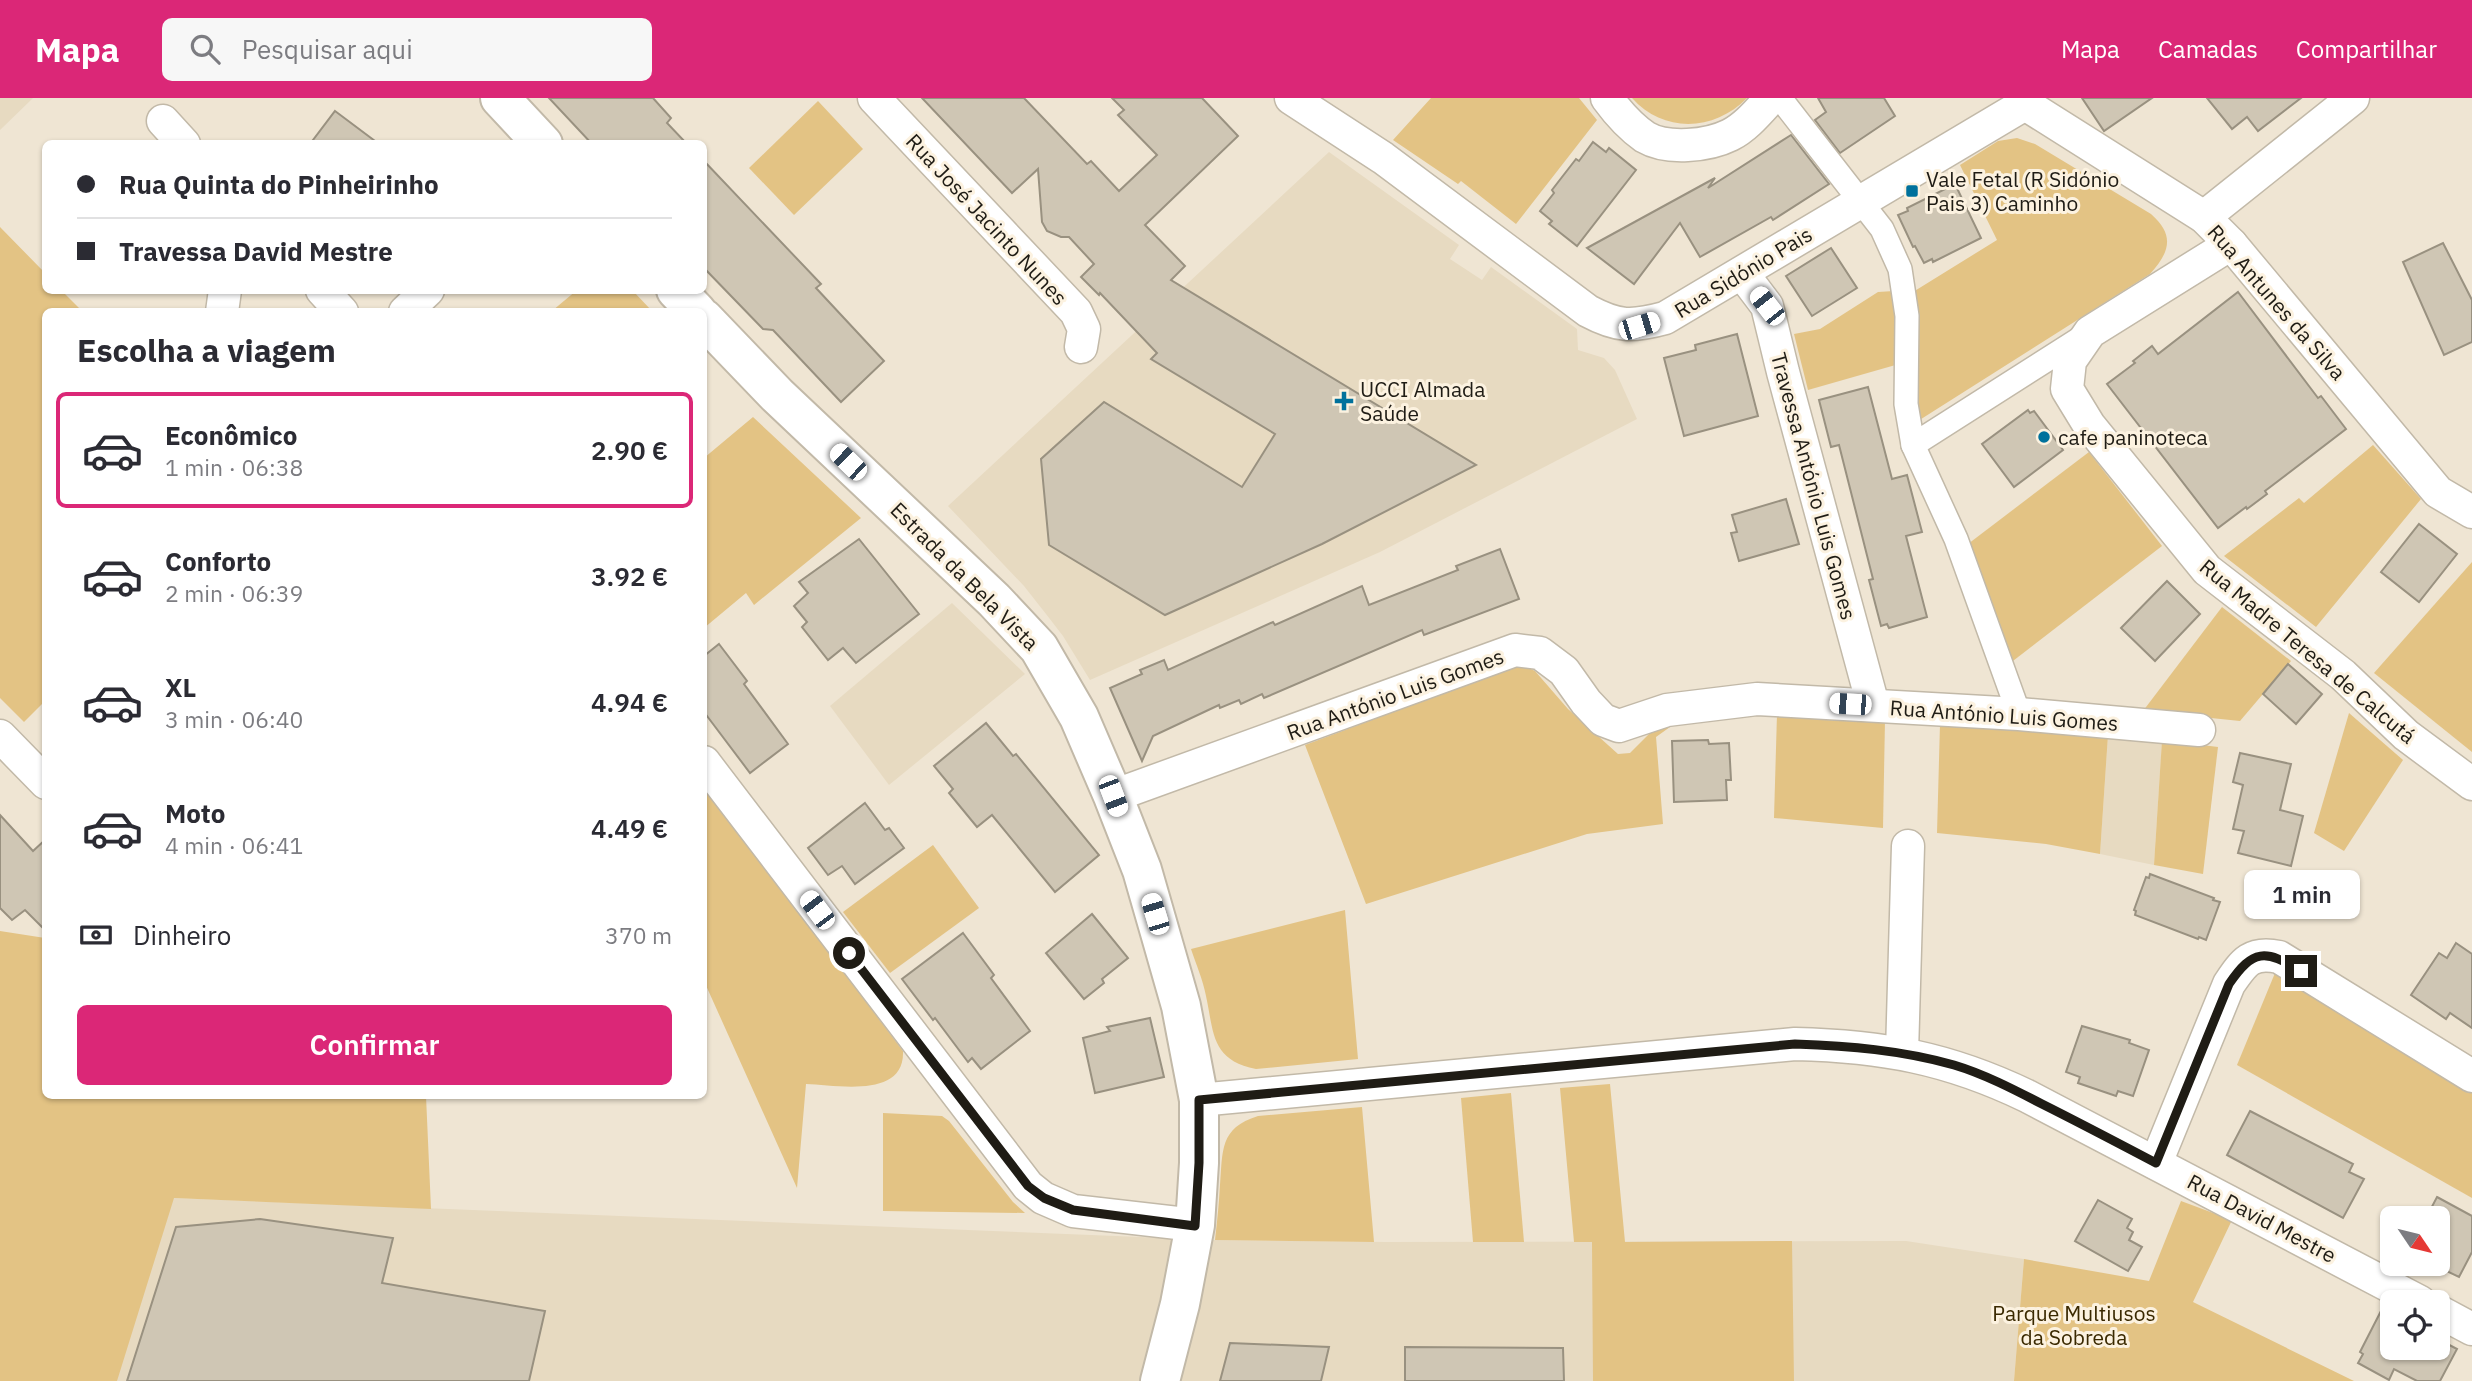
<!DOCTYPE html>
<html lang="pt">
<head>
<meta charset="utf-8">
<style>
	:root { --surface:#fff; --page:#f7f7f7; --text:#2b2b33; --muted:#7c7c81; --line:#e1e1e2; --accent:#db2777 }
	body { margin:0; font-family:"IBM Plex Sans",sans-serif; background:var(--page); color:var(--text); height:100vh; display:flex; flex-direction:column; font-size:26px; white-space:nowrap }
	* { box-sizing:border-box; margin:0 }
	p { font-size:23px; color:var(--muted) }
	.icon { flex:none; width:38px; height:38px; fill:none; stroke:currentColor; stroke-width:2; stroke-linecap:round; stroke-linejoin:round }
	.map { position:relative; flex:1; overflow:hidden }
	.details { position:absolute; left:42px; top:210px; width:665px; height:791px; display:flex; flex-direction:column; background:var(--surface); border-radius:10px; box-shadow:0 2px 5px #0004 }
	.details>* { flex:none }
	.banner { position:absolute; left:42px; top:42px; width:665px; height:154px; border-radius:10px; box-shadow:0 2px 5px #0004; display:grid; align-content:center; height:154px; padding:0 35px; background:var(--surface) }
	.needle { width:46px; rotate:125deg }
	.controls { position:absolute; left:2380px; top:1108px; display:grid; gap:14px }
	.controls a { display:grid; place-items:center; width:70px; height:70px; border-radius:10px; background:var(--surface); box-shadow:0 2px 5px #0004; font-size:35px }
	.end { position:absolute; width:32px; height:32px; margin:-16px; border:9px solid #1f1c15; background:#fff; box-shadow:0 0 0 4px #fff }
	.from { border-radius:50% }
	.bubble { position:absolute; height:49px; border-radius:10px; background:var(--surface); box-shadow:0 2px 5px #0004; font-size:23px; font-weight:600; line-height:49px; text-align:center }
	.car { position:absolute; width:21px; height:42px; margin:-21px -10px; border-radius:9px; box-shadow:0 0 5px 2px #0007; background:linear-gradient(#fff 24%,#345 0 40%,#fff 0 76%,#345 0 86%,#fff 0) }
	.banner b { display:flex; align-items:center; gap:24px; height:66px; font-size:26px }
	.banner b+b { border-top:2px solid var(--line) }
	.banner i { width:18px; height:18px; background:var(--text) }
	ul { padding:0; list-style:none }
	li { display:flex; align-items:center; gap:21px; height:116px; margin:0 14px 10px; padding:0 21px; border:4px solid transparent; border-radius:10px }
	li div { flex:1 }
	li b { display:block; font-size:26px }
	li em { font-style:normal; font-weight:600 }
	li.active { border-color:var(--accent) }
	li>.icon { width:63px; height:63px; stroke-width:1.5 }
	h2 { padding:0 35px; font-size:32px; line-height:84px }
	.pay { display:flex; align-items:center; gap:18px; height:77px; padding:0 35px; font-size:26px }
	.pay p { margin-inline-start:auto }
	.cta { display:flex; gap:14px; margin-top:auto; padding:14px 35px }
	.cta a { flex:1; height:80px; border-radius:10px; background:var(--accent); color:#fff; font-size:28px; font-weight:600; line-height:80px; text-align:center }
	header { display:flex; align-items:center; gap:42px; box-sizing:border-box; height:98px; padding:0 35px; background:var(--accent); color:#fff }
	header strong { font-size:33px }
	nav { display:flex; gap:38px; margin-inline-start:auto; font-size:24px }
	.search { width:490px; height:63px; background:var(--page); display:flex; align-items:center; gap:18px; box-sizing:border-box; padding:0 24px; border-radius:10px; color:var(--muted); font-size:26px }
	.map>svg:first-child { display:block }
	.built { fill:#e7dac1 }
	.green { fill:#e3c384 }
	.building { fill:#cfc6b4; stroke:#999180; stroke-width:2 }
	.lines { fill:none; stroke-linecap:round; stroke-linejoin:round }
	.pedestrian-casing { stroke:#c2b9a8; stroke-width:26 }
	.minor-casing { stroke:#c2b9a8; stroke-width:35 }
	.tertiary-casing { stroke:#c2b9a8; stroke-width:42 }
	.pedestrian { stroke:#fff; stroke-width:23 }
	.minor { stroke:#fff; stroke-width:32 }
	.tertiary { stroke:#fff; stroke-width:38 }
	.route { stroke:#1f1c15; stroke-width:9 }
	.poi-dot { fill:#00719c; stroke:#fcf2e0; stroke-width:2.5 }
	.labels { text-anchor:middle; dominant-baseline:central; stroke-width:6; stroke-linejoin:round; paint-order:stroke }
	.poi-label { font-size:21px; fill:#1f1c15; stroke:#fcf2e0; text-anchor:start }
	.street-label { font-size:21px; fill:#1f1c15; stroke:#fcf2e0 }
	.park-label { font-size:21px; fill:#3a2900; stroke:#fcf2e0 }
</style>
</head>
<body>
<header>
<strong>Mapa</strong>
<div class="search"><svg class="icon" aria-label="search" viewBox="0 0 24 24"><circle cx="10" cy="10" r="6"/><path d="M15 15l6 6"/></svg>Pesquisar aqui</div>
<nav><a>Mapa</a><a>Camadas</a><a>Compartilhar</a></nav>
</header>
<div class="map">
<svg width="2472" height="1283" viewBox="0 0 2472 1283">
	<rect width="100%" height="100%" fill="#efe5d3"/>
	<!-- built -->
	<g class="built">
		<polygon points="0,0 33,0 0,32"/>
		<polygon points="1329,54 1459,147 1450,161 1482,182 1491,169 1577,231 1578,252 1604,260 1615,272 1637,321 1380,454 1090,582 1063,538 1046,516 1024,488 948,408"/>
		<polygon points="952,505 1025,576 889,687 830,608"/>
		<polygon points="2108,637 2162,642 2154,767 2100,756"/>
		<polygon points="173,1100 1215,1142 1386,1144 1906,1143 2024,1161 2014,1283 0,1283"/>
	</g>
	<!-- green -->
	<g class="green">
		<polygon points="1431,0 1579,0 1597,22 1516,126 1461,83 1458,86 1393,42"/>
		<path d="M1632,0h115c-32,33 -83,36 -115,0z"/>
		<polygon points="818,3 863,51 794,117 749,70"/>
		<path d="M2017,40l18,6 116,70c24,21 19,38 -1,60l-232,147 -5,-129 84,-52 -37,-75 38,-24z"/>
		<polygon points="0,129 45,175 46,192 62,193 82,213 46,214 45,603 24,624 0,600"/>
		<polygon points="577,192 633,193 652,213 552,213"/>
		<polygon points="1894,193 1899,266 1808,292 1794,236 1820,231 1878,194"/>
		<polygon points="753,319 861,420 754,507 746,495 704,530 704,360"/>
		<polygon points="2373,347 2421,401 2316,529 2224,458 2299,400 2304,405"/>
		<polygon points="2089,354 2162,448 2009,566 1968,446"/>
		<polygon points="2472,464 2472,654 2374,575"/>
		<polygon points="2222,509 2291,563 2240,623 2143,613"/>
		<polygon points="1521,566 1535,573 1568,611 1618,656 1630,655 1653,632 1670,629 1656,639 1663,726 1587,736 1366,806 1305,647"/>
		<polygon points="2349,615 2403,662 2344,753 2314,735"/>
		<polygon points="1777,616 1885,622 1883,730 1774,720"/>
		<polygon points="1940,626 2108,637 2100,756 2046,746 1937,735"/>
		<polygon points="2162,642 2218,649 2203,776 2154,767"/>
		<path d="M704,688l199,265c2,48 -66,34 -97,33l-9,104 -93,-207z"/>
		<polygon points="933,747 979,810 890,875 843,814"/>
		<path d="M1345,812l13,149 -102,10c-45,-9 -42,-36 -50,-73 -3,-16 -10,-32 -15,-47z"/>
		<polygon points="0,833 45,840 46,998 426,998 431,1111 174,1100 117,1283 0,1283"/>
		<polygon points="2275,875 2472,994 2472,1100 2237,967"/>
		<polygon points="1610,986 1625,1144 1792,1143 1794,1283 1593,1283 1592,1144 1574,1144 1560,990"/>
		<polygon points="1511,995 1524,1144 1473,1144 1461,1000"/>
		<path d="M1362,1009l12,135 -159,-2c2,-18 4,-36 5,-55 3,-34 -1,-57 38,-69z"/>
		<polygon points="883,1015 942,1018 949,1023 1013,1104 1025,1115 883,1113"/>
		<polygon points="2181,1103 2232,1122 2193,1204 2354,1283 2014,1283 2024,1161 2149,1183"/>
	</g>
	<!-- building -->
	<g class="building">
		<polygon points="549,0 653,0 671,20 667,25 687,46 592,46"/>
		<polygon points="922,0 1024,0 1087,66 1091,63 1119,93 1157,57 1118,17 1124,12 1112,0 1202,0 1238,38 1145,127 1185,168 1171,182 1476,367 1322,446 1165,517 1049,447 1041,361 1104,304 1242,389 1275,336 1151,261 1157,255 1100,195 1099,197 1081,179 1094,166 1069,139 1061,139 1047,133 1042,124 1038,71 1012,95"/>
		<polygon points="1818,0 1884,0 1895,18 1840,55 1815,22 1826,14"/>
		<polygon points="2082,0 2152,0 2104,33"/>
		<polygon points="2207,0 2301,0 2258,33 2247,19 2232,31"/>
		<polygon points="335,13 379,46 310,46"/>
		<polygon points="1791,37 1829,86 1773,122 1771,119 1700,159 1680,125 1634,186 1587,150 1715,80 1708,90"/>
		<polygon points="1593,44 1606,54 1609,50 1636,72 1577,148 1549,126 1552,123 1540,113 1554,95 1552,92 1576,61 1579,63"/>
		<polygon points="704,63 821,186 816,190 884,263 841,304 773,232 763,231 704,170"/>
		<polygon points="1955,86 1981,140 1933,164 1932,161 1924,165 1915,148 1913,149 1898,117 1908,113 1907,110"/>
		<polygon points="2443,145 2472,202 2472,244 2444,257 2403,164"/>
		<polygon points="1831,150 1857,190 1812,218 1786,178"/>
		<polygon points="2238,194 2318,300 2321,298 2346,331 2265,393 2267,396 2247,411 2246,409 2218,430 2107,286 2135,265 2133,263 2152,248 2158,256"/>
		<polygon points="1737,236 1758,318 1684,338 1664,260 1696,252 1695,247"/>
		<polygon points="1868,289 1892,381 1907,377 1922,434 1906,438 1927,519 1889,530 1887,526 1881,528 1869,482 1873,481 1839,347 1831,349 1819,302"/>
		<polygon points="2028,312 2030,315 2034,313 2063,352 2014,389 1982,346"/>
		<polygon points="1786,401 1799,446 1739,463 1731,435 1737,434 1732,417"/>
		<polygon points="2419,426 2457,456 2419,504 2381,474"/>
		<polygon points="859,441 919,516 856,565 843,550 828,562 802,529 807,524 794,508 808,495 799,484"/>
		<polygon points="1500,451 1519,501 1424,537 1422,532 1264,600 1262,596 1241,606 1239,602 1220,610 1219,607 1153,638 1142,663 1110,590 1142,576 1140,572 1164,562 1168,572 1273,524 1275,527 1362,488 1369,507 1458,472 1456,468"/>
		<polygon points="2167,483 2200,516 2155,563 2121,530"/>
		<polygon points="719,546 747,583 744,586 788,646 750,675 704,614 704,558"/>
		<polygon points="2288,566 2322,596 2296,626 2263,596"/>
		<polygon points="986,625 1013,658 1016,656 1099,757 1055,794 992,717 977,729 949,695 953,691 934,668"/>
		<polygon points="1708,642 1709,646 1729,645 1731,682 1726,682 1727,702 1674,704 1672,643"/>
		<polygon points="2240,655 2291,666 2280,712 2303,718 2291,768 2238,755 2244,733 2233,731 2243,687 2233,684"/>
		<polygon points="865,705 885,732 889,730 904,750 855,786 842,768 828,777 808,750"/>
		<polygon points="0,717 33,753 46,741 46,833 25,812 12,822 0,810"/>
		<polygon points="2150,776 2214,800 2213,802 2220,804 2206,842 2199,839 2198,841 2135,817 2136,813 2134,812 2146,779 2149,780"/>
		<polygon points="1092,816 1128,860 1102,881 1104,885 1084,901 1046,855"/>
		<polygon points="963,835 994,877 991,880 1030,933 981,971 972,960 968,964 935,920 933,922 902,881"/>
		<polygon points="2456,845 2472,856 2472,930 2450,915 2446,921 2411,897 2439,855 2447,860"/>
		<polygon points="1150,920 1164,979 1095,995 1083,940 1110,933 1107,929"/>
		<polygon points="2082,928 2130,942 2129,945 2149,952 2133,998 2118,993 2116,998 2078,985 2080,979 2066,974"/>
		<polygon points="2250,1013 2353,1066 2349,1074 2364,1081 2343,1120 2227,1057"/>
		<polygon points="2437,1099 2472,1118 2472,1154 2459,1179 2432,1166 2438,1166 2438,1120 2426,1120"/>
		<polygon points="2098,1102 2132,1121 2127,1130 2133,1134 2129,1142 2142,1149 2128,1173 2075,1143"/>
		<polygon points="260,1121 393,1140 382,1185 545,1213 529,1283 127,1283 176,1129"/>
		<polygon points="2382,1211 2392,1217 2392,1250 2438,1250 2438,1241 2457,1251 2440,1283 2417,1283 2394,1271 2389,1282 2358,1265 2363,1256 2360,1254"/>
		<polygon points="1230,1245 1329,1249 1321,1283 1220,1283"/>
		<polygon points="1405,1249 1563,1250 1564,1283 1405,1283"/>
	</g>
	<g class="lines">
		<!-- pedestrian casing -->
		<g class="pedestrian-casing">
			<g id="pedestrian">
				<polyline points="1780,0 1882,131 1900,171 1907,218 1906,306 1913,347 1956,441 2019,616"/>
				<polyline points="1913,347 2081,240"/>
			</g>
		</g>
		<!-- minor casing -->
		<g class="minor-casing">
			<g id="minor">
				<polyline points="874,0 1076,214 1084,231 1081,249"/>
				<path d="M1291,0l92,60 205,153c30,16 44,16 77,7l360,-214"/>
				<path d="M1607,0c11,15 22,28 38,39 22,13 63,9 85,-2 16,-8 29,-24 41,-37"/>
				<polyline points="2024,0 2025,6 2204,119 2231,146 2438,394 2472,414"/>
				<polyline points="163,23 184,46"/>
				<polyline points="2204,119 2353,0"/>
				<polyline points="2231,146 2090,234 2070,263 2067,291 2089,327 2207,472 2343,577 2406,637 2472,686"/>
				<polyline points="1742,175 1767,208 1783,274 1873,607"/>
				<polyline points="322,192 342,214"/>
				<polyline points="222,214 225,192"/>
				<polyline points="405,214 428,192"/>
				<polyline points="0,638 46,685"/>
				<polyline points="704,664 1028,1088 1043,1100 1073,1113 1195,1127"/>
				<polyline points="1113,698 1515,552 1540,555 1564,573 1586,604 1603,622 1619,628 1667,612 1757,601 2019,616 2199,632"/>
				<polyline points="1902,955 1908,748"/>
				<path d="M1199,1002l596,-56c87,2 153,14 232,52l393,206"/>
				<path d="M2156,1065l73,-179c15,-22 22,-33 50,-27l193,119"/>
				<polyline points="2438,1213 2472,1231"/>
			</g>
		</g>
		<!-- tertiary casing -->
		<g class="tertiary-casing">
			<g id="tertiary">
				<polyline points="500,0 543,46"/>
				<polyline points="676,192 697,214"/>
				<polyline points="704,221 777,297 994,502 1039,550 1079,619 1113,698 1142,772 1161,838 1181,908 1199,1002 1199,1065 1195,1127 1180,1206 1160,1283"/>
			</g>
		</g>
		<!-- pedestrian -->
		<use href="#pedestrian" class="pedestrian"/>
		<!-- minor -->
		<use href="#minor" class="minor"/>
		<!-- tertiary -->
		<use href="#tertiary" class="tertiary"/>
	</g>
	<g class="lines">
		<!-- route -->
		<path class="route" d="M849,855l179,233 16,12 29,12 122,16 4,-63v-63l596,-56c54,2 106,6 159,21 30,9 59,24 88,39 38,19 76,39 114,59l73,-179c24,-35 36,-35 72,-13"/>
	</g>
	<!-- markers -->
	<g class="poi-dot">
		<rect x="1905" y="86" width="14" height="14" rx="3.5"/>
		<path d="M1340.5 292.5h7v7h7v7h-7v7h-7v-7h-7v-7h7z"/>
		<circle cx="2044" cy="339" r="7"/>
	</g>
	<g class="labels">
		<!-- poi labels -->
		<g class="poi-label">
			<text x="1926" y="81">Vale Fetal (R Sidónio<tspan x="1926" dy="24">Pais 3) Caminho</tspan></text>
			<text x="1360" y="291">UCCI Almada<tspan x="1360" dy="24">Saúde</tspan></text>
			<text x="2058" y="339">cafe paninoteca</text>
		</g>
		<!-- street labels -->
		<g class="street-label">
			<text transform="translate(987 121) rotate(47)">Rua José Jacinto Nunes</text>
			<text transform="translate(1743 174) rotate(-31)">Rua Sidónio Pais</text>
			<text transform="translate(2277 204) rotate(49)">Rua Antunes da Silva</text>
			<text transform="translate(1814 388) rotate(75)">Travessa António Luis Gomes</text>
			<text transform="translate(965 478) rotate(45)">Estrada da Bela Vista</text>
			<text transform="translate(2308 553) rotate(40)">Rua Madre Teresa de Calcutá</text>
			<text transform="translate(1395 596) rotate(-20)">Rua António Luis Gomes</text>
			<text transform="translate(2004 617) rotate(4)">Rua António Luis Gomes</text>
			<text transform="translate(2262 1120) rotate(28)">Rua David Mestre</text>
		</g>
		<!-- park labels -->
		<g class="park-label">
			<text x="2074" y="1215">Parque Multiusos<tspan x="2074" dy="24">da Sobreda</tspan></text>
		</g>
	</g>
</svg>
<div class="controls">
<a><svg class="needle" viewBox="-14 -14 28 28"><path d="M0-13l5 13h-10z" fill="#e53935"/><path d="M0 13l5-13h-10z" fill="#7c7c81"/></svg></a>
<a><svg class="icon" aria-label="locate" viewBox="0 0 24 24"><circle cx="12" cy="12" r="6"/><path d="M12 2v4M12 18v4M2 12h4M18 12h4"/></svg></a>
</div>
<i class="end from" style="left:849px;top:855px"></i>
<i class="end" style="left:2301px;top:873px"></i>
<div class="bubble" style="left:2244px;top:772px;width:116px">1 min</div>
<i class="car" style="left:1767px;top:208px;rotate:322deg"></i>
<i class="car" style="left:1639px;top:228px;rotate:73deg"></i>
<i class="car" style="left:848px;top:364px;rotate:314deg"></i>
<i class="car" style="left:1850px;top:606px;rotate:273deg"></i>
<i class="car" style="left:1113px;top:698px;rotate:159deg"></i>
<i class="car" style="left:817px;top:812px;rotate:323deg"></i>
<i class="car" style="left:1155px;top:816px;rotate:343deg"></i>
<div class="banner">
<b><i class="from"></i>Rua Quinta do Pinheirinho</b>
<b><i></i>Travessa David Mestre</b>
</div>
<section class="details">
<h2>Escolha a viagem</h2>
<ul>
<li class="active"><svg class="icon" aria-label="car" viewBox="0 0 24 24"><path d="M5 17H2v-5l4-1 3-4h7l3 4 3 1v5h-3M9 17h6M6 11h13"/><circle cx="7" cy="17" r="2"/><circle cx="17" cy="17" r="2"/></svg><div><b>Econômico</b><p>1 min · 06:38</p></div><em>2.90 €</em></li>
<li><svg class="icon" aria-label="car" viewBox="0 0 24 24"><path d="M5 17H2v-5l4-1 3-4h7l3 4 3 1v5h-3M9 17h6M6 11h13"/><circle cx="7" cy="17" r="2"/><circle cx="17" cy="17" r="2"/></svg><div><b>Conforto</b><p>2 min · 06:39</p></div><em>3.92 €</em></li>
<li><svg class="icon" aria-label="car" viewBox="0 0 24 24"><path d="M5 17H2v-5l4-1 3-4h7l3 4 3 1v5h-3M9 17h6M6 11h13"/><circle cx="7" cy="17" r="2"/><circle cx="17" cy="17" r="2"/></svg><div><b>XL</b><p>3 min · 06:40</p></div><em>4.94 €</em></li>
<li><svg class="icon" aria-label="car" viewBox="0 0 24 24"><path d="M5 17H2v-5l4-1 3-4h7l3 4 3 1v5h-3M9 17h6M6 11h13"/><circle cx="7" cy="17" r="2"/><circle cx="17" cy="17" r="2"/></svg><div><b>Moto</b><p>4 min · 06:41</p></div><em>4.49 €</em></li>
</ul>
<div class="pay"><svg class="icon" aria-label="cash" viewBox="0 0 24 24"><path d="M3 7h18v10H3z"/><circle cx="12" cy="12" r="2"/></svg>Dinheiro<p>370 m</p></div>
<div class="cta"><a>Confirmar</a></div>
</section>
</div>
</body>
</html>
